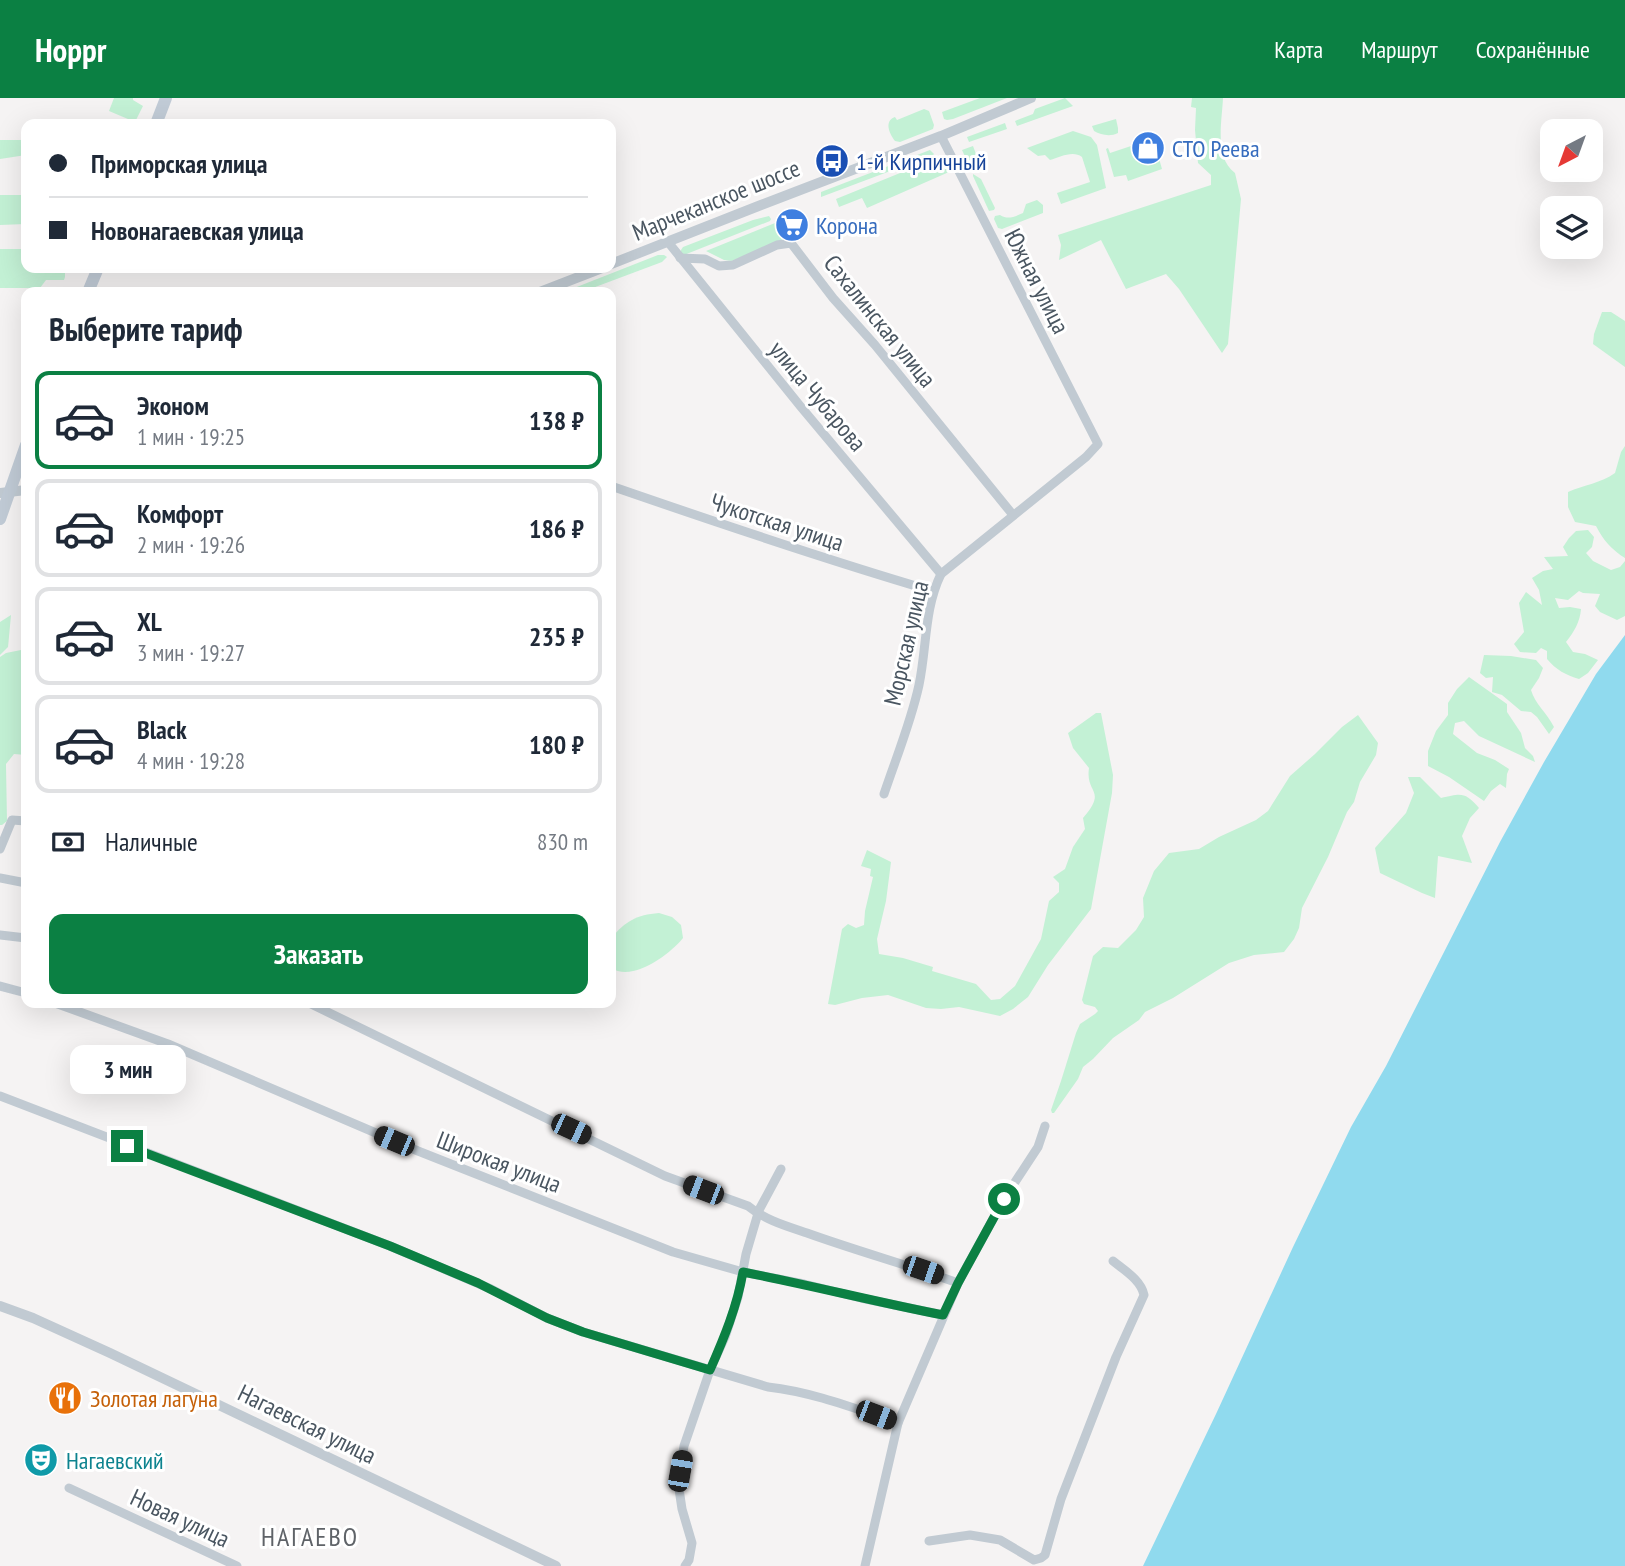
<!DOCTYPE html>
<html lang="ru">
<head>
<meta charset="utf-8">
<style>
	:root { --surface:#fff; --page:#f2f2f3; --text:#1f2937; --muted:#747a83; --line:#e0e1e3; --accent:#0b8043 }
	body { margin:0; font-family:"PT Sans Narrow",sans-serif; background:var(--page); color:var(--text); height:100vh; display:flex; flex-direction:column; font-size:26px; white-space:nowrap }
	* { box-sizing:border-box; margin:0 }
	p { font-size:23px; color:var(--muted) }
	.icon { flex:none; width:38px; height:38px; fill:none; stroke:currentColor; stroke-width:2; stroke-linecap:round; stroke-linejoin:round }
	.map { position:relative; flex:1; overflow:hidden }
	.sheet { position:absolute; left:21px; top:189px; width:595px; height:721px; display:flex; flex-direction:column; background:var(--surface); border-radius:14px; box-shadow:0 7px 28px #0002 }
	.sheet>* { flex:none }
	.guide { position:absolute; left:21px; top:21px; width:595px; height:154px; border-radius:14px; box-shadow:0 7px 28px #0002; display:grid; align-content:center; height:154px; padding:0 28px; background:var(--surface) }
	.needle { width:46px; rotate:221deg }
	.tools { position:absolute; left:1540px; top:21px; display:grid; gap:14px }
	.tools a { display:grid; place-items:center; width:63px; height:63px; border-radius:14px; background:var(--surface); box-shadow:0 7px 28px #0002; font-size:35px }
	.end { position:absolute; width:32px; height:32px; margin:-16px; border:9px solid #0b8043; background:#fff; box-shadow:0 0 0 4px #fff }
	.from { border-radius:50% }
	.bubble { position:absolute; height:49px; border-radius:14px; background:var(--surface); box-shadow:0 7px 28px #0002; font-size:23px; font-weight:600; line-height:49px; text-align:center }
	.car { position:absolute; width:21px; height:42px; margin:-21px -10px; border-radius:9px; box-shadow:0 0 5px 2px #0007; background:linear-gradient(#222 24%,#8ab4d8 0 40%,#222 0 76%,#8ab4d8 0 86%,#222 0) }
	.guide b { display:flex; align-items:center; gap:24px; height:66px; font-size:26px }
	.guide b+b { border-top:2px solid var(--line) }
	.guide i { width:18px; height:18px; background:var(--text) }
	ul { padding:0; list-style:none }
	li { display:flex; align-items:center; gap:21px; height:98px; margin:0 14px 10px; padding:0 14px; border:4px solid var(--line); border-radius:14px }
	li div { flex:1 }
	li b { display:block; font-size:26px }
	li em { font-style:normal; font-weight:600 }
	li.current { border-color:var(--accent) }
	li>.icon { width:63px; height:63px; stroke-width:1.5 }
	h2 { padding:0 28px; font-size:32px; line-height:84px }
	.pay { display:flex; align-items:center; gap:18px; height:77px; padding:0 28px; font-size:26px }
	.pay p { margin-inline-start:auto }
	.button { display:flex; gap:14px; margin-top:auto; padding:14px 28px }
	.button a { flex:1; height:80px; border-radius:14px; background:var(--accent); color:#fff; font-size:28px; font-weight:600; line-height:80px; text-align:center }
	header { display:flex; align-items:center; gap:42px; box-sizing:border-box; height:98px; padding:0 35px; background:var(--accent); color:#fff }
	header strong { font-size:33px }
	nav { display:flex; gap:38px; margin-inline-start:auto; font-size:24px }
	.map>svg:first-child { display:block }
	.green { fill:#c3f1d5 }
	.water { fill:#90daee }
	.lines { fill:none; stroke-linecap:round; stroke-linejoin:round }
	.minor { stroke:#c1cad2; stroke-width:9 }
	.tertiary { stroke:#c1cad2; stroke-width:10 }
	.secondary { stroke:#c1cbd6; stroke-width:12 }
	.route { stroke:#0b8043; stroke-width:9 }
	.labels { text-anchor:middle; dominant-baseline:central; stroke-width:6; stroke-linejoin:round; paint-order:stroke }
	.shop-label { font-size:24px; fill:#366cbe; stroke:#fff; text-anchor:start }
	.transit-label { font-size:24px; fill:#164399; stroke:#fff; text-anchor:start }
	.street-label { font-size:24px; fill:#4a5661; stroke:#fff }
	.food-label { font-size:24px; fill:#c56008; stroke:#fff; text-anchor:start }
	.culture-label { font-size:24px; fill:#0d838f; stroke:#fff; text-anchor:start }
	.neighbourhood-label { font-size:26px; letter-spacing:2px; fill:#5f6368; stroke:#fff }
</style>
</head>
<body>
<header>
<strong>Hoppr</strong>
<nav><a>Карта</a><a>Маршрут</a><a>Сохранённые</a></nav>
</header>
<div class="map">
<svg width="1625" height="1468" viewBox="0 0 1625 1468">
	<rect width="100%" height="100%" fill="#f5f3f3"/>
	<!-- green -->
	<g class="green">
		<polygon points="114,0 133,0 133,2 143,8 135,24 109,13"/>
		<polygon points="980,0 1007,0 953,21 947,22 944,21 942,14"/>
		<polygon points="1065,0 1073,8 1017,28 1015,23 1033,16 1035,11"/>
		<path d="M1192,0h31c-1,23 -9,60 12,75l6,26 -13,145 -6,9 -43,-64 -13,-15 -40,15 -25,-49 -42,20 2,-15 -3,-10 153,-50v-10l-13,-12 -3,-33 1,-22 -5,-1z"/>
		<path d="M924,11l5,2 5,14 -1,4 -33,13 -5,-1c-6,-8 -11,-20 0,-24l2,3z"/>
		<path d="M1116,21l2,9v5c-8,4 -17,2 -24,-2l-2,-5z"/>
		<polygon points="1005,25 1007,31 969,44 967,39"/>
		<path d="M1073,33l18,6 6,8 9,43 -45,16 -4,-11 33,-11 -8,-25c-9,-7 -22,0 -32,3l-5,-5 -7,1 -11,-8z"/>
		<polygon points="26,41 26,57 0,61 0,42 22,42"/>
		<polygon points="973,48 979,64 969,67 962,52"/>
		<polygon points="1131,48 1136,63 1158,57 1162,71 1128,83 1126,77 1114,79 1106,51 1108,50 1110,55"/>
		<polygon points="930,52 934,56 933,57 821,99 821,94"/>
		<polygon points="942,58 949,74 867,110 862,100 839,109 836,101"/>
		<polygon points="973,76 981,81 995,110 994,112 989,113 973,78"/>
		<polygon points="0,97 26,97 26,126 0,127"/>
		<path d="M1037,102l6,5v8l-41,16 -4,-1 -4,-9 1,-3 5,-1c8,5 14,2 23,-2l3,-9z"/>
		<polygon points="769,118 771,121 770,123 689,155 684,157 681,155 681,152 683,149 753,122"/>
		<polygon points="775,125 782,142 732,163 724,162 706,153"/>
		<polygon points="0,151 26,151 26,170 65,170 65,179 64,182 46,182 40,190 0,190"/>
		<polygon points="658,157 664,157 667,159 662,164 582,194 564,194"/>
		<polygon points="1602,214 1611,214 1625,223 1625,269 1593,246 1594,236"/>
		<path d="M1625,348v112c-13,-8 -22,-18 -29,-32l-21,-4 -7,-15v-15c16,-7 33,-9 47,-19l6,-21z"/>
		<path d="M1588,432l6,7 -2,10 -6,6 7,8 18,9 9,-3 5,-6v55l-8,4 -17,-8 -5,-6 5,-12 -17,-1 -4,-2 -11,9 -13,-2 4,10 11,-1 11,2c-1,13 -7,23 -15,33l7,10 12,2 13,6 -10,13 -9,6c-13,-4 -23,-9 -32,-20v-8l-6,-3 -5,5 -16,-1 -6,-8 10,-12 -5,-29 7,-11 16,13 -3,-15 -7,-12 11,-7 10,-2 -9,-12 24,-1 -5,-9 6,-9 7,-7z"/>
		<polygon points="11,517 8,549 0,557 0,524"/>
		<polygon points="26,551 26,657 14,656 6,666 7,723 2,727 0,727 0,559 6,555"/>
		<path d="M1484,557l27,1 25,4 7,8 -4,10 -8,12c4,14 16,23 23,37l-5,7 -12,-17 -6,-5 -10,-1 -19,-16 -10,-3 1,-15 -7,1 -6,-5z"/>
		<polygon points="1469,579 1507,606 1507,614 1521,635 1525,650 1533,658 1535,664 1479,638 1464,623 1455,625 1453,636 1477,655 1495,662 1509,671 1507,676 1506,690 1500,686 1491,693 1484,703 1449,679 1428,668 1428,653 1436,633 1448,617 1448,605 1457,591"/>
		<path d="M1096,615h5l12,62 -1,18 -21,116 -43,56 -20,32 -15,12 -13,7 -41,-9 -18,2 -15,-1 -38,-13 -26,3 -27,7 -7,-1 14,-75 6,-5 8,4 8,-3 1,-14 8,-34 -3,-1 1,-7 -10,-3 6,-16 24,12 -5,39 -9,38 2,15 24,4 30,9 -1,4 44,13 15,16 9,-1 15,-13 26,-47 8,-38 10,-9v-9l-6,-6 12,-8 8,-22 12,-18 -2,-11c25,-29 2,-24 6,-50l-16,-20 -5,-15z"/>
		<polygon points="1358,617 1378,645 1376,657 1360,684 1354,704 1347,714 1328,759 1302,810 1299,830 1294,841 1284,854 1254,857 1229,865 1173,900 1145,914 1139,922 1113,940 1093,961 1083,969 1078,981 1054,1015 1052,1015 1051,1012 1061,983 1076,935 1080,926 1095,916 1098,913 1095,909 1084,906 1082,902 1093,858 1103,849 1118,850 1136,832 1144,819 1143,800 1154,773 1169,755 1199,751 1219,739 1256,722 1268,713 1290,678 1315,656 1342,629"/>
		<path d="M1408,679h12l21,21c21,-5 24,-6 38,10l-9,10 -8,18 10,27 -34,-7 -3,42 -13,-5 -42,-20 -5,-25 31,-35 8,-20z"/>
		<path d="M659,815l13,4 9,8 2,13c-14,17 -50,44 -72,30v-30c15,-17 25,-23 48,-25z"/>
	</g>
	<!-- water -->
	<polygon class="water" points="1625,537 1625,1468 1143,1468 1216,1316 1293,1149 1351,1029 1386,968 1500,744 1544,664 1596,576"/>
	<g class="lines">
		<!-- minor -->
		<g class="minor">
			<polyline points="668,144 801,309 941,476"/>
			<polyline points="680,160 705,161 719,168 733,167 777,147 791,145 833,200 875,247 1013,417"/>
			<path d="M611,388c107,37 213,73 322,105"/>
			<path d="M884,696c12,-36 27,-72 35,-109 8,-38 5,-76 22,-111l145,-117 12,-13 -157,-308"/>
			<polyline points="0,751 12,722 26,723"/>
			<polyline points="0,780 26,785"/>
			<polyline points="0,837 26,840"/>
			<polyline points="0,888 26,895"/>
			<polyline points="55,905 168,946 418,1053 673,1154 743,1174 804,1186 861,1200 943,1217"/>
			<path d="M309,905l356,173 83,30c17,14 38,20 59,27 50,18 101,32 151,50"/>
			<path d="M0,998l390,150 101,43 56,29 36,14 185,55c45,5 88,22 130,36"/>
			<polyline points="69,1390 237,1468"/>
			<path d="M929,1443l41,-6 30,5 34,20 7,-2 4,-3 16,-56 55,-142 28,-62c-3,-15 -20,-25 -31,-34"/>
			<polyline points="685,1468 689,1462 692,1445 682,1411 679,1391 680,1373 684,1348 710,1272 725,1239 738,1199 746,1156 759,1112 781,1071"/>
			<polyline points="865,1468 898,1325 958,1185 1004,1101 1038,1049 1045,1028"/>
		</g>
		<!-- tertiary -->
		<g class="tertiary">
			<polyline points="611,166 761,107 941,38 1031,0"/>
			<polyline points="540,194 602,170"/>
			<polyline points="0,395 26,392"/>
			<polyline points="0,1208 33,1220 110,1255 556,1468"/>
		</g>
		<!-- secondary -->
		<g class="secondary">
			<polyline points="156,26 166,0"/>
			<polyline points="88,194 98,170"/>
			<polyline points="0,421 26,347"/>
		</g>
	</g>
	<g class="lines">
		<!-- route -->
		<path class="route" d="M127,1048l263,100 88,37 69,35 36,14 127,38c14,-32 27,-63 33,-98 67,13 133,30 200,43l15,-32 46,-84"/>
	</g>
	<!-- icons -->
	<defs>
		<g id="shop-disc" transform="scale(1.75)"><circle r="9.5" fill="#3f7fe0" stroke="#fff"/><path d="M-5-2.5h2.3a2.7 3.5 0 0 1 5.4 0H5L5.5 6h-11ZM-1.5-2.5h3a1.5 2.3 0 0 0-3 0Z" fill="#fff"/></g>
		<g id="bus-disc" transform="scale(1.75)"><circle r="9.5" fill="#1a4fb4" stroke="#fff"/><path d="M-5-6H5V4H4V6H2V4H-2V6H-4V4H-5ZM-3.5-4V0h7V-4ZM-3.5 1.2v1.5H-2V1.2ZM2 1.2v1.5H3.5V1.2Z" fill="#fff"/></g>
		<g id="supermarket-disc" transform="scale(1.75)"><circle r="9.5" fill="#3f7fe0" stroke="#fff"/><path d="M-6-5.5h2.5l.6 2H6L4.5 2H-2.5L-4.4-4H-6ZM-1.5 3.2a1.3 1.3 0 1 0 .1 0ZM3 3.2a1.3 1.3 0 1 0 .1 0Z" fill="#fff"/></g>
		<g id="restaurant-disc" transform="scale(1.75)"><circle r="9.5" fill="#e8710a" stroke="#fff"/><path d="M-5-6h1v4h1v-4h1v4h1v-4h1v5L-1.5 .5V6h-2V.5L-5-1ZM5-6V6H3V1.5H1.5Q1.5-4 5-6Z" fill="#fff"/></g>
		<g id="theatre-disc" transform="scale(1.75)"><circle r="9.5" fill="#0f9aa8" stroke="#fff"/><path d="M-5-5.5Q0-4 5-5.5V0Q5 5 0 6Q-5 5-5 0ZM-3.3-2.5H-1v1.5H-3.3ZM1-2.5H3.3v1.5H1ZM-2.8 1Q0 5.5 2.8 1Z" fill="#fff"/></g>
	</defs>
	<g fill-rule="evenodd">
		<use href="#shop-disc" x="1148" y="50"/>
		<use href="#bus-disc" x="832" y="63"/>
		<use href="#supermarket-disc" x="792" y="127"/>
		<use href="#restaurant-disc" x="65" y="1300"/>
		<use href="#theatre-disc" x="41" y="1362"/>
	</g>
	<g class="labels">
		<!-- shop labels -->
		<g class="shop-label">
			<text x="1172" y="50">СТО Реева</text>
			<text x="816" y="127">Корона</text>
		</g>
		<!-- transit labels -->
		<g class="transit-label">
			<text x="856" y="63">1-й Кирпичный</text>
		</g>
		<!-- street labels -->
		<g class="street-label">
			<text transform="translate(716 102) rotate(-22)">Марчеканское шоссе</text>
			<text transform="translate(1037 183) rotate(63)">Южная улица</text>
			<text transform="translate(880 223) rotate(51)">Сахалинская улица</text>
			<text transform="translate(818 298) rotate(50)">улица Чубарова</text>
			<text transform="translate(777 424) rotate(18)">Чукотская улица</text>
			<text transform="translate(906 545) rotate(-77)">Морская улица</text>
			<text transform="translate(499 1064) rotate(21)">Широкая улица</text>
			<text transform="translate(307 1326) rotate(26)">Нагаевская улица</text>
			<text transform="translate(180 1420) rotate(25)">Новая улица</text>
		</g>
		<!-- food labels -->
		<g class="food-label">
			<text x="90" y="1300">Золотая лагуна</text>
		</g>
		<!-- culture labels -->
		<g class="culture-label">
			<text x="66" y="1362">Нагаевский</text>
		</g>
		<!-- neighbourhood labels -->
		<g class="neighbourhood-label">
			<text x="310" y="1438">НАГАЕВО</text>
		</g>
	</g>
</svg>
<div class="tools">
<a><svg class="needle" viewBox="-14 -14 28 28"><path d="M0-13l5 13h-10z" fill="#e53935"/><path d="M0 13l5-13h-10z" fill="#747a83"/></svg></a>
<a><svg class="icon" aria-label="layers" viewBox="0 0 24 24"><path d="M12 4l9 5-9 5-9-5zM3 14l9 5 9-5"/></svg></a>
</div>
<i class="end from" style="left:1004px;top:1101px"></i>
<i class="end" style="left:127px;top:1048px"></i>
<div class="bubble" style="left:70px;top:947px;width:116px">3 мин</div>
<i class="car" style="left:571px;top:1031px;rotate:115deg"></i>
<i class="car" style="left:394px;top:1043px;rotate:293deg"></i>
<i class="car" style="left:703px;top:1092px;rotate:291deg"></i>
<i class="car" style="left:923px;top:1172px;rotate:109deg"></i>
<i class="car" style="left:876px;top:1317px;rotate:111deg"></i>
<i class="car" style="left:680px;top:1373px;rotate:10deg"></i>
<div class="guide">
<b><i class="from"></i>Приморская улица</b>
<b><i></i>Новонагаевская улица</b>
</div>
<section class="sheet">
<h2>Выберите тариф</h2>
<ul>
<li class="current"><svg class="icon" aria-label="car" viewBox="0 0 24 24"><path d="M5 17H2v-5l4-1 3-4h7l3 4 3 1v5h-3M9 17h6M6 11h13"/><circle cx="7" cy="17" r="2"/><circle cx="17" cy="17" r="2"/></svg><div><b>Эконом</b><p>1 мин · 19:25</p></div><em>138 ₽</em></li>
<li><svg class="icon" aria-label="car" viewBox="0 0 24 24"><path d="M5 17H2v-5l4-1 3-4h7l3 4 3 1v5h-3M9 17h6M6 11h13"/><circle cx="7" cy="17" r="2"/><circle cx="17" cy="17" r="2"/></svg><div><b>Комфорт</b><p>2 мин · 19:26</p></div><em>186 ₽</em></li>
<li><svg class="icon" aria-label="car" viewBox="0 0 24 24"><path d="M5 17H2v-5l4-1 3-4h7l3 4 3 1v5h-3M9 17h6M6 11h13"/><circle cx="7" cy="17" r="2"/><circle cx="17" cy="17" r="2"/></svg><div><b>XL</b><p>3 мин · 19:27</p></div><em>235 ₽</em></li>
<li><svg class="icon" aria-label="car" viewBox="0 0 24 24"><path d="M5 17H2v-5l4-1 3-4h7l3 4 3 1v5h-3M9 17h6M6 11h13"/><circle cx="7" cy="17" r="2"/><circle cx="17" cy="17" r="2"/></svg><div><b>Black</b><p>4 мин · 19:28</p></div><em>180 ₽</em></li>
</ul>
<div class="pay"><svg class="icon" aria-label="cash" viewBox="0 0 24 24"><path d="M3 7h18v10H3z"/><circle cx="12" cy="12" r="2"/></svg>Наличные<p>830 m</p></div>
<div class="button"><a>Заказать</a></div>
</section>
</div>
</body>
</html>
